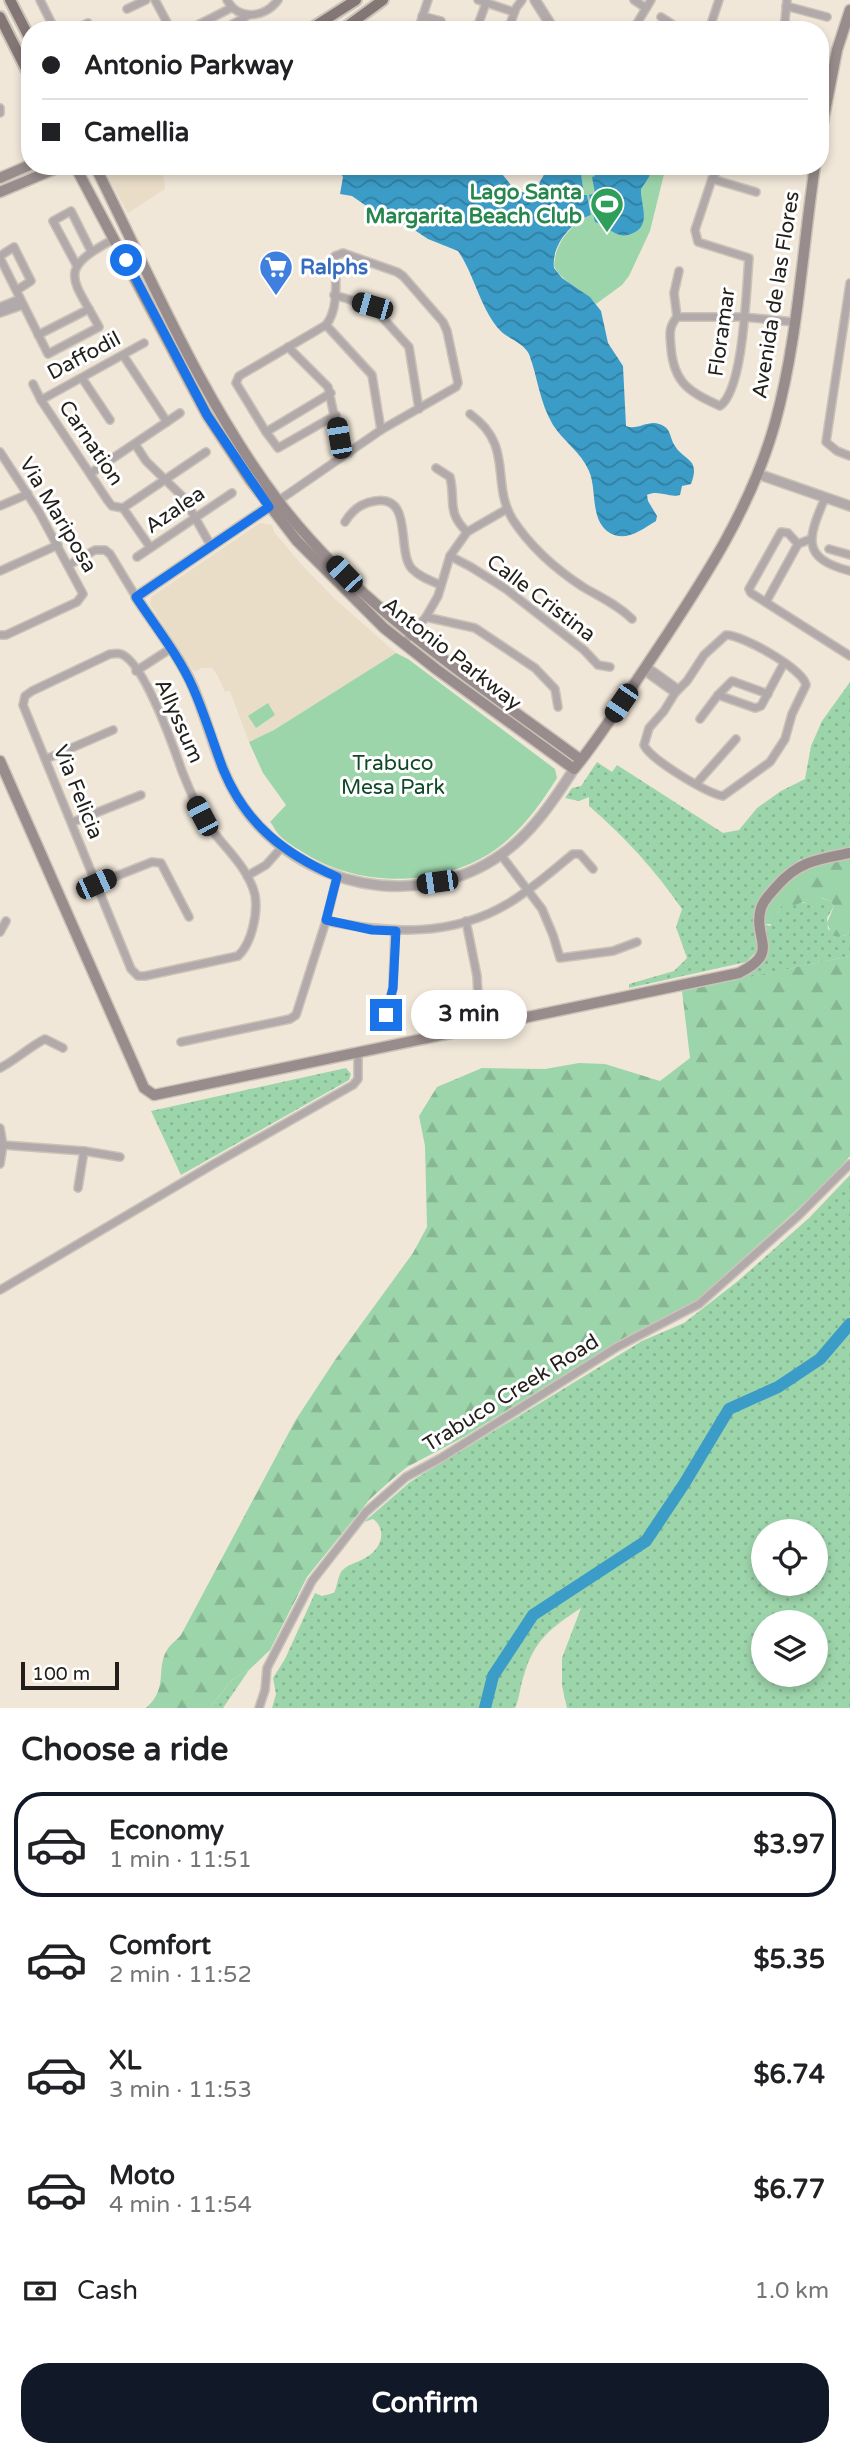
<!DOCTYPE html>
<html lang="en">
<head>
<meta charset="utf-8">
<style>
	:root { --surface:#fff; --page:#f2f2f2; --text:#202124; --muted:#757577; --line:#e0e0e0; --accent:#111827 }
	body { margin:0; font-family:"Varela Round",sans-serif; background:var(--page); color:var(--text); height:100vh; display:flex; flex-direction:column; font-size:26px; white-space:nowrap }
	* { box-sizing:border-box; margin:0 }
	p { font-size:23px; color:var(--muted) }
	.icon { flex:none; width:38px; height:38px; fill:none; stroke:currentColor; stroke-width:2; stroke-linecap:round; stroke-linejoin:round }
	.map { position:relative; height:1708px; overflow:hidden }
	.sheet { display:flex; flex-direction:column; background:var(--surface); flex:1 }
	.sheet>* { flex:none }
	.guide { position:absolute; left:21px; top:21px; width:808px; height:154px; border-radius:28px; box-shadow:0 4px 10px #0003; display:grid; align-content:center; height:154px; padding:0 21px; background:var(--surface) }
	.tools { position:absolute; left:751px; top:1519px; display:grid; gap:14px }
	.tools a { display:grid; place-items:center; width:77px; height:77px; border-radius:50%; background:var(--surface); box-shadow:0 4px 10px #0003; font-size:35px }
	.scale { position:absolute; left:21px; bottom:18px; width:98px; box-sizing:border-box; padding-left:7px; border:4px solid #221f1a; border-top:0; font-size:19px; line-height:24px; white-space:nowrap; color:#221f1a; -webkit-text-stroke:5px #fff; paint-order:stroke }
	.end { position:absolute; width:32px; height:32px; margin:-16px; border:9px solid #1a73e8; background:#fff; box-shadow:0 0 0 4px #fff }
	.from { border-radius:50% }
	.bubble { position:absolute; height:49px; border-radius:24px; background:var(--surface); box-shadow:0 4px 10px #0003; font-size:23px; font-weight:800; line-height:49px; text-align:center }
	.car { position:absolute; width:21px; height:42px; margin:-21px -10px; border-radius:9px; box-shadow:0 0 5px 2px #0007; background:linear-gradient(#222 24%,#8ab4d8 0 40%,#222 0 76%,#8ab4d8 0 86%,#222 0) }
	.guide b { display:flex; align-items:center; gap:24px; height:66px; font-size:26px }
	.guide b+b { border-top:2px solid var(--line) }
	.guide i { width:18px; height:18px; background:var(--text) }
	ul { padding:0; list-style:none }
	li { display:flex; align-items:center; gap:21px; height:105px; margin:0 14px 10px; padding:0 7px; border:4px solid transparent; border-radius:28px }
	li div { flex:1 }
	li b { display:block; font-size:26px }
	li em { font-style:normal; font-weight:800 }
	li.active { border-color:var(--accent) }
	li>.icon { width:63px; height:63px; stroke-width:1.5 }
	h2 { padding:0 21px; font-size:32px; line-height:84px }
	.pay { display:flex; align-items:center; gap:18px; height:77px; padding:0 21px; font-size:26px }
	.pay p { margin-inline-start:auto }
	.action { display:flex; gap:14px; margin-top:auto; padding:14px 21px }
	.action a { flex:1; height:80px; border-radius:28px; background:var(--accent); color:#fff; font-size:28px; font-weight:800; line-height:80px; text-align:center }
	.map>svg:first-child { display:block }
	.built { fill:#e9ddc8 }
	.grass { fill:url(#grass-dots); fill-rule:evenodd }
	.forest { fill:url(#forest-firs) }
	.park { fill:#9dd5ab }
	.water { fill:url(#water-waves) }
	.lines { fill:none; stroke-linecap:round; stroke-linejoin:round }
	.river { stroke:#3b9cc7; stroke-width:12 }
	.minor-casing { stroke:#cbc3b7; stroke-width:10 }
	.tertiary-casing { stroke:#cbc3b7; stroke-width:12 }
	.secondary-casing { stroke:#cbc3b7; stroke-width:13 }
	.primary-casing { stroke:#cbc3b7; stroke-width:14 }
	.minor { stroke:#b2aaaa; stroke-width:7 }
	.tertiary { stroke:#b2aaaa; stroke-width:9 }
	.secondary { stroke:#988c8c; stroke-width:10 }
	.primary { stroke:#857676; stroke-width:10 }
	.route { stroke:#1a73e8; stroke-width:9 }
	.labels { text-anchor:middle; dominant-baseline:central; stroke-width:6; stroke-linejoin:round; paint-order:stroke }
	.leisure-label { font-size:21px; font-weight:bold; fill:#27864d; stroke:#fff; text-anchor:end }
	.shop-label { font-size:21px; font-weight:bold; fill:#366cbe; stroke:#fff; text-anchor:start }
	.street-label { font-size:21px; fill:#221f1a; stroke:#fff }
	.park-label { font-size:21px; fill:#0f4926; stroke:#fff }
</style>
</head>
<body>
<div class="map">
<svg width="850" height="1708" viewBox="0 0 850 1708">
	<defs>
		<pattern id="grass-dots" width="8" height="8" patternUnits="userSpaceOnUse" patternTransform="scale(1.75)"><rect width="8" height="8" fill="#9dd5ab"/><path d="M2 2h.1M6 6h.1" fill="none" stroke="#87b693" stroke-width="1.8" stroke-linecap="round"/></pattern>
		<pattern id="forest-firs" width="22" height="20" patternUnits="userSpaceOnUse" patternTransform="scale(1.75)"><rect width="22" height="20" fill="#9dd5ab"/><path d="M5 1l3.5 6h-7zM16 11l3.5 6h-7z" fill="#87b693"/></pattern>
		<pattern id="water-waves" width="16" height="10" patternUnits="userSpaceOnUse" patternTransform="scale(1.75)"><rect width="16" height="10" fill="#3b9cc7"/><path d="M0 5q4-4 8 0t8 0" fill="none" stroke="#317fa1"/></pattern>
	</defs>
	<rect width="100%" height="100%" fill="#f0e7d9"/>
	<!-- built -->
	<g class="built">
		<polygon points="106,166 155,166 164,178 165,189 128,213 104,170"/>
		<polygon points="260,523 272,525 274,532 301,564 335,599 396,653 274,730 249,742 230,691 225,692 218,676 212,668 202,668 194,672 150,604 151,597"/>
	</g>
	<!-- grass -->
	<g class="grass">
		<path d="M850,682v167l-51,11 -32,31 -11,15 1,45 -11,11 -117,26v-4l45,-13 13,-13 -11,-31 6,-18c-27,-39 -57,-72 -93,-103v-9l-10,4 -14,-3 7,-10 9,-2 16,-24 15,10 5,-7 106,68 16,-3 18,-22 24,-17 24,-12 6,-33 11,-25z"/>
		<path d="M821,898l9,3 4,5 -7,12 1,11 10,8 12,-3v22l-122,26v-4l37,-22 3,-7 -4,-25 6,2 11,-20c11,0 23,-8 32,1z"/>
		<polygon points="346,1068 351,1074 349,1080 181,1175 151,1111"/>
		<path d="M850,1175v533h-283l-5,-22v-28l19,-50c-29,19 -47,32 -57,67 -4,11 -4,22 -9,33h-243l4,-14 -3,-16 12,-19 30,-66 7,3 12,-3c3,-6 4,-16 7,-21 6,-8 16,-9 24,-14 16,-8 23,-28 8,-39l-9,3 46,-40 232,-141 42,-18 54,-42 71,-63zM763,1531h53v53h-53zM763,1622h53v53h-53z"/>
		<polygon points="249,1670 223,1708 209,1708 232,1680"/>
	</g>
	<!-- forest -->
	<g class="forest">
		<path d="M850,857v77l-12,3 -6,-2 -5,-12 7,-17 -4,-5 -8,-3 -2,3 2,4 -4,4 -15,-7 -13,5 -9,-1 -9,18h-8c-3,-20 22,-50 41,-56 14,-6 30,-8 45,-11z"/>
		<path d="M850,956v200l-17,21 -140,127 -95,50 -136,84 -55,29 -17,14 -20,18 -63,78 -37,73 -21,20 -17,10 -23,28h-63c24,-21 8,-41 23,-61 3,-4 9,-8 12,-12l114,-214 40,-61 78,-107 14,-26 -2,-81 -6,-30 18,-29 45,-19 63,1 34,-6 26,1 55,17 30,-23 -8,-67z"/>
	</g>
	<!-- park -->
	<g class="park">
		<path d="M580,166h86l-16,65 -21,45 -7,9 -26,19c-12,-15 -34,-21 -42,-38 1,-23 17,-42 37,-51l-4,-20 -3,1z"/>
		<path d="M396,653l12,6 147,110 2,9c-20,32 -43,63 -77,81 -56,29 -127,26 -179,-8 -8,-5 -20,-12 -25,-20 -2,-3 -3,-6 -6,-9l16,-17 -23,-32 -14,-31 25,-12z"/>
		<polygon points="268,703 275,715 256,728 248,716"/>
	</g>
	<!-- water -->
	<g class="water">
		<path d="M319,166h159l24,8 13,16 14,4 5,-2 15,-26h31l4,29h3l4,20c-20,7 -40,31 -37,53l8,10 28,19 11,14 7,32 15,23 3,60c11,5 22,-6 33,-2 13,4 10,13 16,22 9,15 26,12 16,38l-9,2 -2,9c-12,3 -21,-6 -33,0l1,6 9,15 -1,5c-15,9 -32,23 -49,10 -17,-14 -10,-42 -18,-60 -8,-19 -26,-30 -36,-46 -14,-24 -15,-47 -24,-71 -6,-12 -24,-16 -32,-27 -18,-23 -23,-53 -39,-76l-30,-12 -18,-12 -25,-8 -33,-23 -12,-2 3,-17 -3,-5h-18z"/>
		<path d="M607,166h45l-3,11 -8,12c-1,15 12,37 -10,45 -5,2 -11,2 -16,-1 -8,-4 -11,-9 -20,-11l-6,-27 6,-2 -3,-16 3,-1 -1,-7z"/>
	</g>
	<g class="lines">
		<!-- river -->
		<polyline class="river" points="485,1708 493,1676 533,1615 646,1541 684,1484 729,1409 778,1387 820,1359 850,1324"/>
		<!-- minor casing -->
		<g class="minor-casing">
			<g id="minor">
				<polyline points="40,0 55,30"/>
				<polyline points="155,0 171,30"/>
				<path d="M227,0c11,21 38,18 51,0"/>
				<polyline points="478,0 514,12"/>
				<polyline points="634,0 646,8"/>
				<polyline points="786,6 827,17"/>
				<polyline points="127,9 146,0"/>
				<polyline points="422,16 441,21"/>
				<polyline points="661,17 681,30"/>
				<polyline points="478,25 486,3"/>
				<polyline points="74,30 88,23"/>
				<polyline points="188,30 231,8"/>
				<polyline points="222,30 247,16"/>
				<polyline points="418,30 428,0"/>
				<polyline points="508,30 516,8 522,0"/>
				<polyline points="633,30 651,0"/>
				<polyline points="709,30 719,0"/>
				<polyline points="784,30 787,0"/>
				<polyline points="0,108 0,113"/>
				<polyline points="712,179 756,192"/>
				<polyline points="0,256 14,247 31,281 17,290"/>
				<path d="M0,258l48,96 51,-27c-27,-50 -43,-57 15,-88"/>
				<polyline points="76,264 53,221 71,211 91,251"/>
				<polyline points="850,283 826,442 837,451 850,456"/>
				<polyline points="334,295 372,306 409,347 419,409"/>
				<polyline points="0,307 20,299"/>
				<polyline points="0,313 23,305"/>
				<path d="M677,317c-9,11 -7,18 -6,31 3,36 19,44 49,58 24,-17 26,-116 29,-148l-51,-16 -3,-12 17,-51 8,-13"/>
				<polyline points="677,317 743,317 794,322"/>
				<polyline points="677,317 674,293 679,271"/>
				<polyline points="326,325 372,375 381,430"/>
				<polyline points="38,335 89,309"/>
				<polyline points="288,347 328,387 339,438 349,453"/>
				<polyline points="123,355 167,422"/>
				<polyline points="82,378 110,420"/>
				<polyline points="33,384 41,400 108,501 112,506 123,508 150,547"/>
				<polyline points="41,400 144,343"/>
				<path d="M470,414c45,32 20,69 43,106 17,26 44,50 70,67 17,10 35,18 49,32"/>
				<polyline points="266,432 331,393"/>
				<polyline points="135,444 146,461 184,498 211,546"/>
				<polyline points="0,452 39,512 83,594 77,602 6,635 0,635"/>
				<path d="M436,468l14,9c6,25 -4,34 17,55"/>
				<polyline points="91,473 180,413"/>
				<path d="M825,498c-17,40 -25,60 25,73"/>
				<path d="M278,501l103,-71 75,-43 2,-4 -11,-52 -4,-9 -40,-46 -6,-4 -54,-19 -8,3c0,20 5,52 -9,69l-87,51 -3,7 30,49 12,16 58,-33"/>
				<polyline points="0,506 28,494"/>
				<polyline points="123,508 206,452"/>
				<path d="M345,522c7,-12 16,-19 30,-21 39,-6 21,50 37,68 8,8 19,12 29,16"/>
				<polyline points="811,539 798,544 788,533 781,532 749,589 751,593 850,656"/>
				<polyline points="829,549 850,555"/>
				<polyline points="450,556 471,567 506,589 584,650 598,665 610,667"/>
				<polyline points="137,557 232,493"/>
				<polyline points="69,565 95,550 105,550 110,554 136,597"/>
				<polyline points="0,571 58,545"/>
				<polyline points="766,602 798,544"/>
				<polyline points="426,617 475,628 535,668 555,689 558,707"/>
				<path d="M726,635c17,0 77,34 80,50l-14,29 -7,25 -15,23 -47,34c-17,-3 -73,-37 -79,-51l5,-17 15,-17 11,-18 12,-12 17,-26z"/>
				<polyline points="403,644 426,617 438,596 450,556 467,532 507,509"/>
				<path d="M110,654c3,0 8,-1 11,0 23,8 53,94 61,117 8,20 16,40 29,58 15,20 38,40 44,66 3,18 -3,48 -17,61l-93,20h-7l-7,-7 -108,-264 2,-9 7,-5z"/>
				<polyline points="646,666 678,689"/>
				<polyline points="643,670 675,693"/>
				<polyline points="136,671 170,649"/>
				<polyline points="718,695 732,681 768,694"/>
				<polyline points="700,719 718,695 755,708 761,706 784,663"/>
				<polyline points="46,759 113,730"/>
				<polyline points="696,784 736,739"/>
				<polyline points="73,822 141,795"/>
				<polyline points="501,855 542,909 553,935 560,958 613,951 637,942"/>
				<polyline points="247,876 266,865 282,847"/>
				<polyline points="96,884 152,862 161,863 189,917"/>
				<path d="M326,921c63,12 125,17 183,-18 23,-14 43,-32 64,-49h7l13,15"/>
				<polyline points="466,921 477,976 478,996"/>
				<polyline points="0,932 6,921"/>
				<polyline points="386,1015 393,988 395,931"/>
				<polyline points="181,1042 290,1019 296,1015 326,921 337,877"/>
				<path d="M0,1068c16,-8 29,-21 45,-29l18,9"/>
				<polyline points="0,1128 3,1145 0,1164"/>
				<polyline points="3,1145 84,1151 120,1157"/>
				<polyline points="78,1188 84,1151"/>
				<polyline points="0,1290 212,1165 353,1085 358,1079 358,1052"/>
				<polyline points="259,1708 265,1690 267,1668 312,1581 366,1512 406,1477 441,1458 617,1347 699,1304 798,1216 850,1164"/>
			</g>
		</g>
		<!-- tertiary casing -->
		<g class="tertiary-casing">
			<g id="tertiary">
				<polyline points="535,0 554,30"/>
				<polyline points="758,474 850,506"/>
				<path d="M273,504l-137,93c19,29 43,58 57,90 17,39 25,83 49,118 57,83 177,108 260,49 30,-21 52,-54 72,-85"/>
			</g>
		</g>
		<!-- secondary casing -->
		<g class="secondary-casing">
			<g id="secondary">
				<polyline points="821,132 837,50 850,10"/>
				<path d="M75,166l132,249 43,65 47,61 87,87 52,41 138,100c27,-33 49,-69 73,-104 51,-77 103,-152 128,-242 23,-83 27,-172 40,-257"/>
				<path d="M95,166c57,114 107,234 184,336 81,106 196,180 302,258"/>
				<polyline points="0,178 30,165"/>
				<polyline points="0,192 62,166"/>
				<path d="M0,761l144,327 10,7 585,-122c43,-21 13,-34 22,-65 3,-9 10,-15 16,-22 22,-25 42,-27 73,-33"/>
			</g>
		</g>
		<!-- primary casing -->
		<g class="primary-casing">
			<g id="primary">
				<polyline points="10,0 30,39"/>
				<polyline points="0,17 30,77"/>
				<polyline points="309,30 356,0"/>
				<polyline points="342,30 383,0"/>
			</g>
		</g>
		<!-- minor -->
		<use href="#minor" class="minor"/>
		<!-- tertiary -->
		<use href="#tertiary" class="tertiary"/>
		<!-- secondary -->
		<use href="#secondary" class="secondary"/>
		<!-- primary -->
		<use href="#primary" class="primary"/>
	</g>
	<g class="lines">
		<!-- route -->
		<path class="route" d="M126,260l81,155 62,92 -133,90c19,29 43,59 57,91 12,27 20,54 30,81 23,56 62,85 114,108l-11,43 46,10 24,1 -3,57 -7,27"/>
	</g>
	<!-- icons -->
	<defs>
		<g id="stadium-pin" transform="scale(1.75)"><path d="M0 17L-7.5 6A9.5 9.5 0 1 1 7.5 6Z" fill="#2e9e5b" stroke="#fff"/><path d="M0-5a6.5 5 0 1 0 0 10a6.5 5 0 1 0 0-10ZM-3.5-1.8h7v3.6h-7Z" fill="#fff"/></g>
		<g id="supermarket-pin" transform="scale(1.75)"><path d="M0 17L-7.5 6A9.5 9.5 0 1 1 7.5 6Z" fill="#3f7fe0" stroke="#fff"/><path d="M-6-5.5h2.5l.6 2H6L4.5 2H-2.5L-4.4-4H-6ZM-1.5 3.2a1.3 1.3 0 1 0 .1 0ZM3 3.2a1.3 1.3 0 1 0 .1 0Z" fill="#fff"/></g>
	</defs>
	<g fill-rule="evenodd">
		<use href="#stadium-pin" x="607" y="204"/>
		<use href="#supermarket-pin" x="276" y="267"/>
	</g>
	<g class="labels">
		<!-- leisure labels -->
		<g class="leisure-label">
			<text x="582" y="192">Lago Santa<tspan x="582" dy="24">Margarita Beach Club</tspan></text>
		</g>
		<!-- shop labels -->
		<g class="shop-label">
			<text x="300" y="267">Ralphs</text>
		</g>
		<!-- street labels -->
		<g class="street-label">
			<text transform="translate(776 295) rotate(-81)">Avenida de las Flores</text>
			<text transform="translate(722 332) rotate(-82)">Floramar</text>
			<text transform="translate(84 356) rotate(-28)">Daffodil</text>
			<text transform="translate(91 443) rotate(56)">Carnation</text>
			<text transform="translate(175 510) rotate(-34)">Azalea</text>
			<text transform="translate(58 515) rotate(59)">Via Mariposa</text>
			<text transform="translate(541 598) rotate(37)">Calle Cristina</text>
			<text transform="translate(452 654) rotate(38)">Antonio Parkway</text>
			<text transform="translate(179 721) rotate(66)">Allyssum</text>
			<text transform="translate(78 792) rotate(68)">Via Felicia</text>
			<text transform="translate(511 1393) rotate(-32)">Trabuco Creek Road</text>
		</g>
		<!-- park labels -->
		<g class="park-label">
			<text x="393" y="763">Trabuco<tspan x="393" dy="24">Mesa Park</tspan></text>
		</g>
	</g>
</svg>
<div class="tools">
<a><svg class="icon" aria-label="locate" viewBox="0 0 24 24"><circle cx="12" cy="12" r="6"/><path d="M12 2v4M12 18v4M2 12h4M18 12h4"/></svg></a>
<a><svg class="icon" aria-label="layers" viewBox="0 0 24 24"><path d="M12 4l9 5-9 5-9-5zM3 14l9 5 9-5"/></svg></a>
</div>
<div class="scale">100 m</div>
<i class="end from" style="left:126px;top:260px"></i>
<i class="end" style="left:386px;top:1015px"></i>
<div class="bubble" style="left:411px;top:990px;width:116px">3 min</div>
<i class="car" style="left:372px;top:306px;rotate:286deg"></i>
<i class="car" style="left:339px;top:438px;rotate:350deg"></i>
<i class="car" style="left:344px;top:574px;rotate:316deg"></i>
<i class="car" style="left:621px;top:703px;rotate:214deg"></i>
<i class="car" style="left:202px;top:816px;rotate:332deg"></i>
<i class="car" style="left:437px;top:882px;rotate:262deg"></i>
<i class="car" style="left:96px;top:884px;rotate:66deg"></i>
<div class="guide">
<b><i class="from"></i>Antonio Parkway</b>
<b><i></i>Camellia</b>
</div>
</div>
<section class="sheet">
<h2>Choose a ride</h2>
<ul>
<li class="active"><svg class="icon" aria-label="car" viewBox="0 0 24 24"><path d="M5 17H2v-5l4-1 3-4h7l3 4 3 1v5h-3M9 17h6M6 11h13"/><circle cx="7" cy="17" r="2"/><circle cx="17" cy="17" r="2"/></svg><div><b>Economy</b><p>1 min · 11:51</p></div><em>$3.97</em></li>
<li><svg class="icon" aria-label="car" viewBox="0 0 24 24"><path d="M5 17H2v-5l4-1 3-4h7l3 4 3 1v5h-3M9 17h6M6 11h13"/><circle cx="7" cy="17" r="2"/><circle cx="17" cy="17" r="2"/></svg><div><b>Comfort</b><p>2 min · 11:52</p></div><em>$5.35</em></li>
<li><svg class="icon" aria-label="car" viewBox="0 0 24 24"><path d="M5 17H2v-5l4-1 3-4h7l3 4 3 1v5h-3M9 17h6M6 11h13"/><circle cx="7" cy="17" r="2"/><circle cx="17" cy="17" r="2"/></svg><div><b>XL</b><p>3 min · 11:53</p></div><em>$6.74</em></li>
<li><svg class="icon" aria-label="car" viewBox="0 0 24 24"><path d="M5 17H2v-5l4-1 3-4h7l3 4 3 1v5h-3M9 17h6M6 11h13"/><circle cx="7" cy="17" r="2"/><circle cx="17" cy="17" r="2"/></svg><div><b>Moto</b><p>4 min · 11:54</p></div><em>$6.77</em></li>
</ul>
<div class="pay"><svg class="icon" aria-label="cash" viewBox="0 0 24 24"><path d="M3 7h18v10H3z"/><circle cx="12" cy="12" r="2"/></svg>Cash<p>1.0 km</p></div>
<div class="action"><a>Confirm</a></div>
</section>
</body>
</html>
